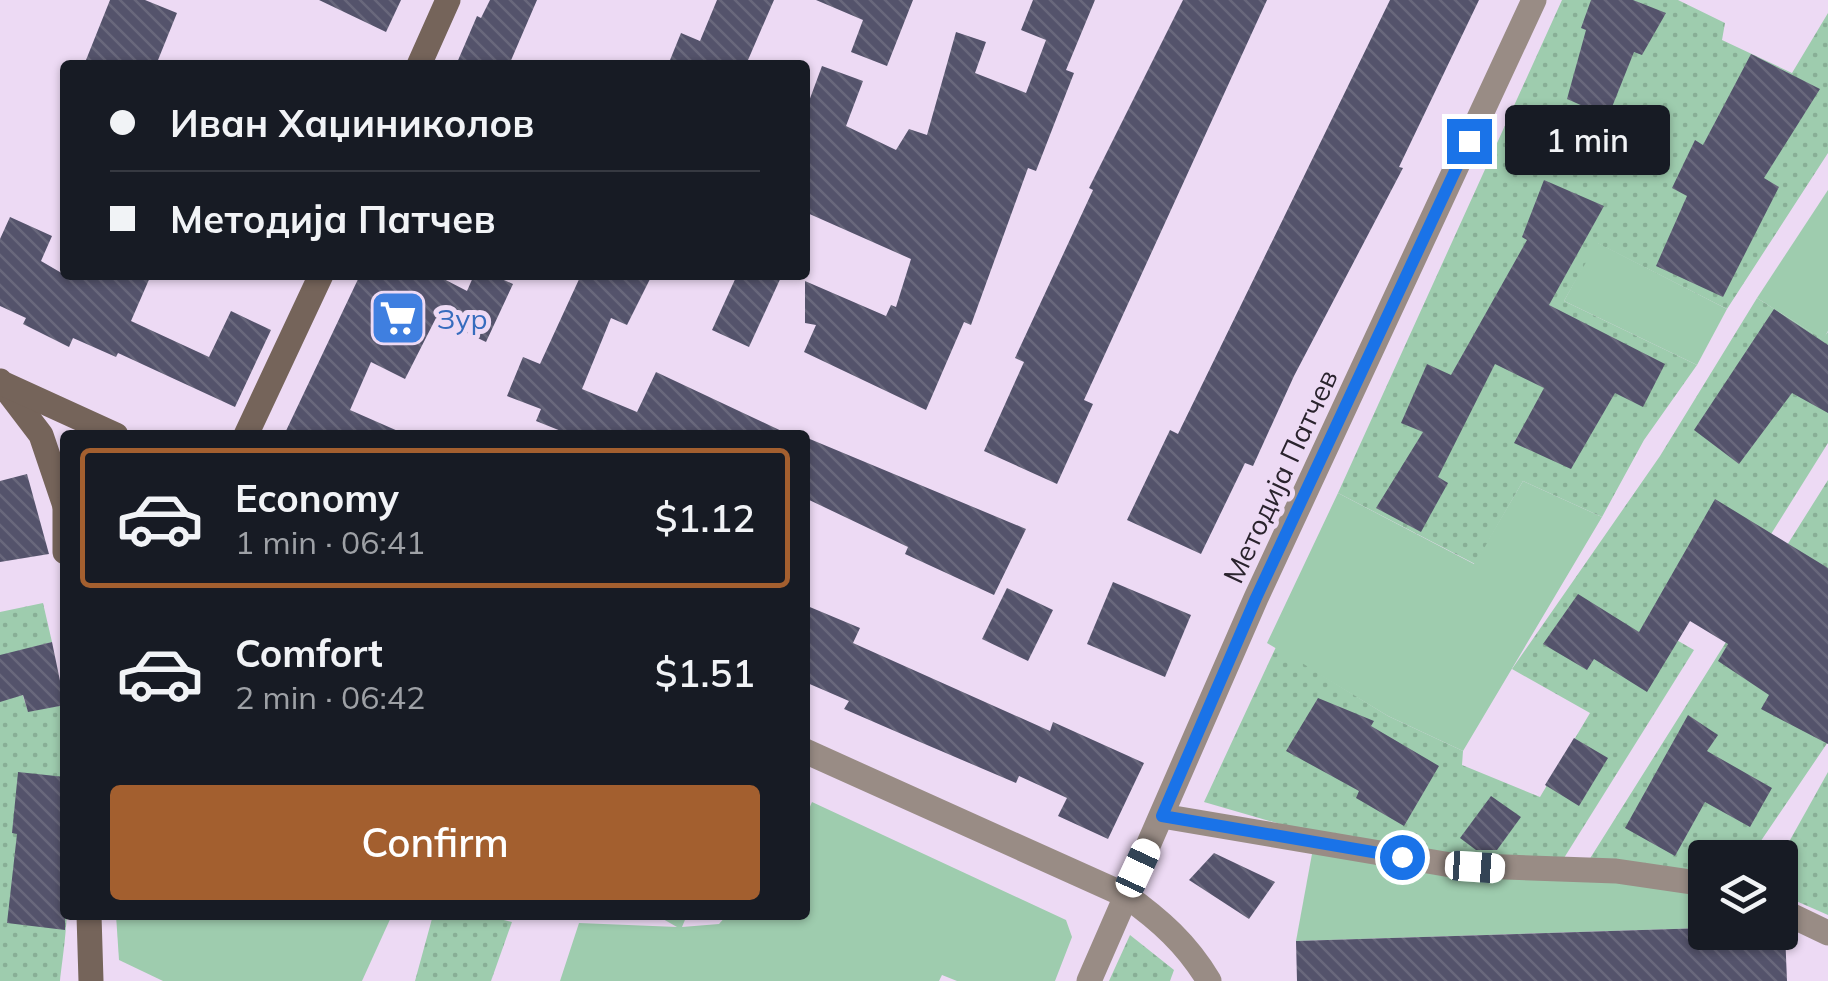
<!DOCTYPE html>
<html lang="en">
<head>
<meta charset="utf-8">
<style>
	:root { --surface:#171b24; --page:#242831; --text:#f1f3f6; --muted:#9ea1a6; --line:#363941; --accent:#a35f2f }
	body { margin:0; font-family:Mulish,sans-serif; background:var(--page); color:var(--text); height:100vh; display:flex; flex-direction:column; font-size:38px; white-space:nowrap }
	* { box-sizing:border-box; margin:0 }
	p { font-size:32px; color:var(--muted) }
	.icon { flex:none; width:55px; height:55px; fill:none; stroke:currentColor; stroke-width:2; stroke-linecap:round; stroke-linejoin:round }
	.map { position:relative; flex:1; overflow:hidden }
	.panel { position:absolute; left:60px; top:430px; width:750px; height:490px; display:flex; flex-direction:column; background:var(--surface); border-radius:10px; box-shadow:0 2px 8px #0004 }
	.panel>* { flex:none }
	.hud { position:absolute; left:60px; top:60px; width:750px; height:220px; border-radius:10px; box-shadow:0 2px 8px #0004; display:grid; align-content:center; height:220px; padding:0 50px; background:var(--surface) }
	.buttons { position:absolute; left:1688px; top:840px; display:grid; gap:20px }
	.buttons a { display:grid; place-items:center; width:110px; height:110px; border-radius:10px; background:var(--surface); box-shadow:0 2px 8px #0004; font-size:50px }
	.end { position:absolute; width:45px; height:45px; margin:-22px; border:12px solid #1a73e8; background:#fff; box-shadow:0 0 0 5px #fff }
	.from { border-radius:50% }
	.bubble { position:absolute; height:70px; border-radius:10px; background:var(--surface); box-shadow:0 2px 8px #0004; font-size:32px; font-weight:600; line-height:70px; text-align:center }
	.car { position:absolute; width:30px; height:60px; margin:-30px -15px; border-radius:12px; box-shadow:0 0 8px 2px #0007; background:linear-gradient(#fff 24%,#345 0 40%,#fff 0 76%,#345 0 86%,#fff 0) }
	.hud b { display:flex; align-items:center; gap:35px; height:95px; font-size:38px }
	.hud b+b { border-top:2px solid var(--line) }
	.hud i { width:25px; height:25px; background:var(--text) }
	ul { padding:18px 0 0; list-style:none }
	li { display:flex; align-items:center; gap:30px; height:140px; margin:0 20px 15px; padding:0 30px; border:5px solid transparent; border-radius:10px }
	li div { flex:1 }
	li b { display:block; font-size:38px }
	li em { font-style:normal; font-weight:600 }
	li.selected { border-color:var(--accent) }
	li>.icon { width:90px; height:90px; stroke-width:1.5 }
	.action { display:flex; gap:20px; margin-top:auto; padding:20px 50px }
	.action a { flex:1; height:115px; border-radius:10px; background:var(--accent); color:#fff; font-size:40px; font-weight:600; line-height:115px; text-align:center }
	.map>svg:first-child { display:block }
	.grass { fill:#9eccae }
	.park { fill:url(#park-dots) }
	.building { fill:url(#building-back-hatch) }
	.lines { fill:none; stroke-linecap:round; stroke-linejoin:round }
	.street { stroke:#998c85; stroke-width:25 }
	.secondary { stroke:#75645a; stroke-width:25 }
	.route { stroke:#1a73e8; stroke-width:12 }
	.labels { text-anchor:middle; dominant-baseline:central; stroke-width:10; stroke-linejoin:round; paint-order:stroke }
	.shop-label { font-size:28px; fill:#366cbe; stroke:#eddaf4; text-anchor:start }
	.street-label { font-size:28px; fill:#2a232d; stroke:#eddaf4 }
</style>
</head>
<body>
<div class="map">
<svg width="1828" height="981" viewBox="0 0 1828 981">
	<defs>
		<pattern id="park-dots" width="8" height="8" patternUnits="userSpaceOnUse" patternTransform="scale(2.5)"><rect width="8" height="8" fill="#9eccae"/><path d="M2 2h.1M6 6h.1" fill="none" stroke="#88af96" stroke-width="1.8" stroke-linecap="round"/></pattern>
		<pattern id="building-back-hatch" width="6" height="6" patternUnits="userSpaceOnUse" patternTransform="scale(2.5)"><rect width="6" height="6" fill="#54536b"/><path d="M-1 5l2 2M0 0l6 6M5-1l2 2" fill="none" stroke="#69687c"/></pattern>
	</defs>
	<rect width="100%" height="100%" fill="#eddaf4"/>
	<!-- grass -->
	<g class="grass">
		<polygon points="1828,190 1828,331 1823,340 1757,298"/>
		<polygon points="1596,242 1727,309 1697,365 1564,301"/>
		<polygon points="1523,481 1602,517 1463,751 1388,716 1267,643 1338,493 1474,564"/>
		<polygon points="812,802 1066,920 1072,937 1055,981 957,981 942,975 939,981 560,981 579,923 677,927 656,915 687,915 682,927 719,924 727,915 805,915 805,818"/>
		<polygon points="1314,843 1705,884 1705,928 1296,941"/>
		<polygon points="116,915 392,915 362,981 163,981 119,960"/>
	</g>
	<!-- park -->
	<g class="park">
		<polygon points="1562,0 1678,0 1725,23 1722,40 1792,73 1828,13 1828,153 1727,309 1597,243 1564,301 1697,365 1644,440 1602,517 1523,481 1475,564 1338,493"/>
		<polygon points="1757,298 1822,339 1828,332 1828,443 1743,579 1647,623 1694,650 1559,866 1325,837 1204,802 1276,647 1388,716 1463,751 1462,765 1540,797 1590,713 1512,669 1660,456"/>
		<polygon points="1828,480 1828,742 1750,857 1705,858 1705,870 1584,868"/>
		<path d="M43,603l9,39 -43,12 19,57 37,-6v97l-6,59c16,22 4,91 1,120h-60v-369z"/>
		<polygon points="1828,772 1828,915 1780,894 1780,858"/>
		<polygon points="433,915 482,915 512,922 491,981 415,981"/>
		<polygon points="1130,935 1174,970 1170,981 1109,981"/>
	</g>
	<!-- building -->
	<g class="building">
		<polygon points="110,0 145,0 177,13 156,65 84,65"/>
		<polygon points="319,0 401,0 386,32"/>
		<polygon points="490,0 537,0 509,65 456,65 477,16 481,18"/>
		<polygon points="717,0 774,0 748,60 756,65 668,65 681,33 700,41"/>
		<polygon points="816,0 913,0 887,66 851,52 863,20"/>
		<polygon points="1033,0 1095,0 1066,70 1074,73 1036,171 1028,168 971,325 964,322 926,410 804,352 816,325 805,323 805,281 886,316 891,305 896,307 911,259 805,212 805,112 822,66 863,81 846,126 896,150 909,129 927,135 956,32 986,42 975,73 1026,93 1046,40 1021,30"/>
		<polygon points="1183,0 1267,0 1084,400 1093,404 1057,484 984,451 1024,362 1015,358 1093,190 1089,188"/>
		<polygon points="1390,0 1479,0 1399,167 1403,168 1294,376 1253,466 1245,463 1201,554 1127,520 1170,430 1178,434"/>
		<polygon points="1591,0 1633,0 1666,13 1642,55 1634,52 1608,117 1567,99 1586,30 1581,28"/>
		<polygon points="1751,54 1820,89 1764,178 1779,187 1723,297 1656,266 1687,196 1672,188 1695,140 1703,145"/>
		<polygon points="1544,180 1604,206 1549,305 1665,364 1643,407 1615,393 1571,469 1514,443 1544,388 1495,364 1438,477 1448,483 1421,532 1376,508 1423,432 1401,423 1427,364 1451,375 1527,240 1522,237"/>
		<polygon points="10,217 52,236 41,261 65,275 151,275 131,321 209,357 231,311 271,330 235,407 118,353 116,357 73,338 69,347 23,324 26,318 0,306 0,239"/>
		<polygon points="360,275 436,275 467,291 474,275 493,275 513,284 486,342 436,318 405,379 371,362 350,410 407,435 284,435"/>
		<polygon points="581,275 652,275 627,325 611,318 582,389 637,412 656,372 790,435 571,435 536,421 541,409 507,396 523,357 540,364"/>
		<polygon points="737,275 782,275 749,347 712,330"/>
		<polygon points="1774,309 1828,345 1828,413 1792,393 1739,464 1694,430"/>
		<polygon points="805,437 1026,529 994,595 905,554 908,547 805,498"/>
		<polygon points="27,474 49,554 0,562 0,481"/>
		<polygon points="1715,499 1828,568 1828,744 1761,709 1769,695 1718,661 1728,644 1690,621 1647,692 1594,659 1587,670 1543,644 1578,594 1639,632"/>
		<polygon points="1113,582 1191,615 1165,677 1087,644"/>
		<polygon points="1007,588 1053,610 1028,661 982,639"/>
		<polygon points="805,605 860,628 853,643 1050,731 1053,722 1144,763 1108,839 1058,816 1067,798 1019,776 1016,783 920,742 844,709 849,701 805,682"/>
		<polygon points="52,642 65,705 28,712 23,695 0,702 0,655"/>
		<polygon points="1318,698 1374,721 1371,726 1439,766 1404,826 1356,798 1359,791 1286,751"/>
		<polygon points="1688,715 1718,735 1707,751 1772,788 1750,827 1705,802 1675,856 1625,828"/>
		<polygon points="1574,738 1608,758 1579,806 1545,785"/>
		<polygon points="18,772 65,777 60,885 65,886 65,930 7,923 17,834 12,833"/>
		<polygon points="1491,796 1521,817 1497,850 1476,850 1460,838"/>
		<polygon points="1214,853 1275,882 1249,919 1189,880"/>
		<polygon points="1705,928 1705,932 1785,932 1787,981 1297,981 1296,941"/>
	</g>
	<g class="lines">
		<!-- street -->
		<g class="street">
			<path d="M805,751l320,144c35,25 62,49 84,86"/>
			<polyline points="1162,816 1451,865 1616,871 1705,884"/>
			<polyline points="1780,910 1828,933"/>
			<polyline points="1089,981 1256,598 1534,0"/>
		</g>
		<!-- secondary -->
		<g class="secondary">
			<polyline points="419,65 448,0"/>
			<polyline points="0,381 41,435 65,506"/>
			<polyline points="2,383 116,435"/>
			<polyline points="246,435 321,275"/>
			<polyline points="65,508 65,552"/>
			<polyline points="89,915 91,981"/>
		</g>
	</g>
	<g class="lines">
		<!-- route -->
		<polyline class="route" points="1402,857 1162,816 1256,598 1469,141"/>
	</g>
	<!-- icons -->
	<defs>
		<g id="supermarket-square" transform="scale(2.875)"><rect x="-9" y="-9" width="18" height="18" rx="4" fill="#3f7fe0" stroke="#eddaf4"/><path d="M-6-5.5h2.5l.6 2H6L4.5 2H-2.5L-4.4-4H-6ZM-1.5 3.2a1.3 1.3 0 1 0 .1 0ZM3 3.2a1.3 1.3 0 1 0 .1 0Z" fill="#fff"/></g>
	</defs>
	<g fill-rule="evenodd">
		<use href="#supermarket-square" x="398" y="318"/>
	</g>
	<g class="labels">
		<!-- shop labels -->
		<g class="shop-label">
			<text x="437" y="318">Зур</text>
		</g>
		<!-- street labels -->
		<g class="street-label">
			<text transform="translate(1280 476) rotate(-65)">Методија Патчев</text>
		</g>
	</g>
</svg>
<div class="buttons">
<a><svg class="icon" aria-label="layers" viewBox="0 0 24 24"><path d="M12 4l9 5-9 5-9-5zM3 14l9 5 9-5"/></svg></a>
</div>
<i class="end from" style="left:1402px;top:857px"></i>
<i class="end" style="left:1469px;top:141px"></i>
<div class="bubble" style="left:1505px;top:105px;width:165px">1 min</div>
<i class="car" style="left:1475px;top:867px;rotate:94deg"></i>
<i class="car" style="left:1138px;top:868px;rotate:25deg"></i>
<div class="hud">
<b><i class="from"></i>Иван Хаџиниколов</b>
<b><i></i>Методија Патчев</b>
</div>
<section class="panel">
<ul>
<li class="selected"><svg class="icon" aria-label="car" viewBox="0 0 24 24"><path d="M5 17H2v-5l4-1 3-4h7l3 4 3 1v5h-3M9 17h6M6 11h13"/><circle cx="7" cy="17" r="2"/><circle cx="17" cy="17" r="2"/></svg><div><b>Economy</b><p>1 min · 06:41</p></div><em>$1.12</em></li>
<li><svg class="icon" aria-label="car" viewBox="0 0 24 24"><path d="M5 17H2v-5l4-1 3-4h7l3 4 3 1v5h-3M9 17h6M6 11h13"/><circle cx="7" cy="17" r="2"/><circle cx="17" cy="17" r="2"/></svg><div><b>Comfort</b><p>2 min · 06:42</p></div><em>$1.51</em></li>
</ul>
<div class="action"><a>Confirm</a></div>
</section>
</div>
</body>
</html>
